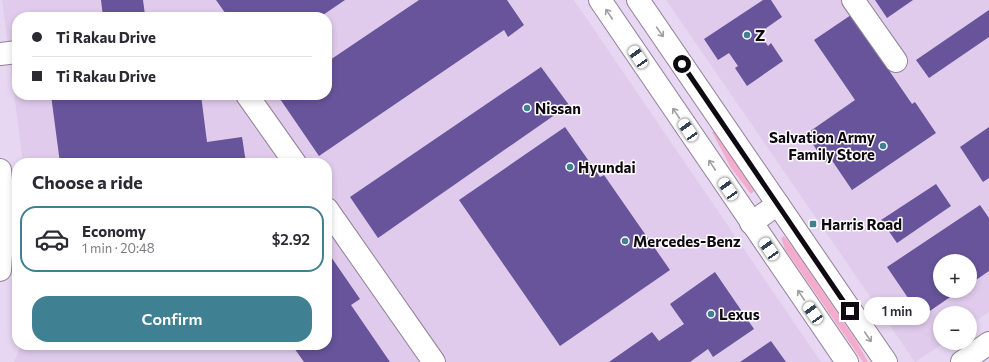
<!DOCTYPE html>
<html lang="en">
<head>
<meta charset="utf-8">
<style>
	:root { --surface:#fff; --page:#f2f2f3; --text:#2b2b33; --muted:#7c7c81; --line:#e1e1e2; --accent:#3f8092 }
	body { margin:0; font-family:Commissioner,sans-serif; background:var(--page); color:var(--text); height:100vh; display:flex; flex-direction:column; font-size:15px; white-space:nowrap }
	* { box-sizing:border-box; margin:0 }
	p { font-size:13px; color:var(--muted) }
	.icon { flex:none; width:22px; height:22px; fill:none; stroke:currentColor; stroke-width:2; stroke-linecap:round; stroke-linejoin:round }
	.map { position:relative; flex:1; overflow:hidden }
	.side { position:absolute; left:12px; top:158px; width:320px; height:192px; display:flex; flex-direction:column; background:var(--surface); border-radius:16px; box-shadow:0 2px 6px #0003 }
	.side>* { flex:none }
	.banner { position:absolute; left:12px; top:12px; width:320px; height:88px; border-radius:16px; box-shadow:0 2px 6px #0003; display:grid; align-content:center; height:88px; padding:0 20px; background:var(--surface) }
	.controls { position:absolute; left:933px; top:254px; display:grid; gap:8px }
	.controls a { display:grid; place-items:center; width:44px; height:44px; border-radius:50%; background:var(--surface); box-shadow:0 2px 6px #0003; font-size:20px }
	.end { position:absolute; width:18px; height:18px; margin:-9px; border:5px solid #0f0912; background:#fff; box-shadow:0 0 0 2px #fff }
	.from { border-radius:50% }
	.bubble { position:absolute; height:28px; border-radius:14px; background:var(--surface); box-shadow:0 2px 6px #0003; font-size:13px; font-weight:600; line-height:28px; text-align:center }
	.car { position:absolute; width:12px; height:24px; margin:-12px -6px; border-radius:5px; box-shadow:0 0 3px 1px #0007; background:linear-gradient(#fff 24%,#345 0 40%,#fff 0 76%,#345 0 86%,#fff 0) }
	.banner b { display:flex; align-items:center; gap:14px; height:38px; font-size:15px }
	.banner b+b { border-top:1px solid var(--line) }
	.banner i { width:10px; height:10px; background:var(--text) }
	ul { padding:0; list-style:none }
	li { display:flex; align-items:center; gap:12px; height:66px; margin:0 8px 6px; padding:0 12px; border:2px solid var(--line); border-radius:16px }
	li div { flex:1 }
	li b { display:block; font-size:15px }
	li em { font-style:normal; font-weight:600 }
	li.selected { border-color:var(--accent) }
	li>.icon { width:36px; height:36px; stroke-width:1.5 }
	h2 { padding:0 20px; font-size:18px; line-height:48px }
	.action { display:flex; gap:8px; margin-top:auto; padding:8px 20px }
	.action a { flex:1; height:46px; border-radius:16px; background:var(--accent); color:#fff; font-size:16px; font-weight:600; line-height:46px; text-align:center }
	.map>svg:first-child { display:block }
	.built { fill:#e0cbec; fill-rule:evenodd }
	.green { fill:#f5accc }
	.building { fill:#67549a }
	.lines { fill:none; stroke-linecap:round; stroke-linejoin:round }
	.minor-casing { stroke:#918199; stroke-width:24 }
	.major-casing { stroke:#918199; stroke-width:24 }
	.minor { stroke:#fff; stroke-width:22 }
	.major { stroke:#fff; stroke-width:22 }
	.oneway { stroke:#9f9da0 }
	.route { stroke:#0f0912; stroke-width:5 }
	.poi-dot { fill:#3f8092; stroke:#fff; stroke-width:1.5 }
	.labels { text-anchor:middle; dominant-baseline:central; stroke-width:3; stroke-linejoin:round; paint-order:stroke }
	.poi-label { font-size:15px; font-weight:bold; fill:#0f0912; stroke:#fff; text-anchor:start }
</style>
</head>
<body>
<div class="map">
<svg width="989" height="362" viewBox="0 0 989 362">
	<rect width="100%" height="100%" fill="#e8d7f2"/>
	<!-- built -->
	<g class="built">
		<path d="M2,0h572l247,362h-807l7,-17h306v-182h-304zM17,17h310v78h-310z"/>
		<path d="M666,0h323v312l-19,13v-12h-30v30h4l-29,19zM940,261h30v30h-30z"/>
	</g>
	<!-- green -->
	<g class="green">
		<polygon points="714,131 754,191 751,194 731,168 712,132"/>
		<polygon points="784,236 794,249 857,342 868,362 863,362 785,249 781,238"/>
	</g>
	<!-- building -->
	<g class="building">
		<polygon points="101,0 143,0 145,15 103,17"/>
		<polygon points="216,0 345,0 320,17 228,17"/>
		<polygon points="419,0 507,0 524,25 508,37 504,30 319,156 278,96 327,95 327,62"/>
		<polygon points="763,0 771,0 782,17 759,33 768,46 771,43 783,61 747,86 735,68 738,66 729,53 718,60 704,39"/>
		<polygon points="875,0 913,0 887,18"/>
		<polygon points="989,10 989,37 929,78 916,60"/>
		<polygon points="851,15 912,104 915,102 936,133 852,190 831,159 825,162 806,134 855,100 814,40"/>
		<polygon points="541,67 569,105 378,238 350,197"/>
		<polygon points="51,95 201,95 207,142 242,137 246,163 60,163"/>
		<polygon points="565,127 600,177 604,175 670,270 560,346 459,200"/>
		<polygon points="989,127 989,178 983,182 960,147"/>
		<polygon points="936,184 951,206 897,243 881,220"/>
		<polygon points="980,205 989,218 989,271 970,284 970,261 940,261 940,291 959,291 921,317 887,267"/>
		<polygon points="327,251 360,299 351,305 390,362 304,362 292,345 327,345"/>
		<polygon points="715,272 754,329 713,357 708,349 690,362 609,362 652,332 659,341 684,324 670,304"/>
		<polygon points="771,341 786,362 740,362"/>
	</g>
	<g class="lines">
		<!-- minor casing -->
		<g class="minor-casing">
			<g id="minor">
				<polyline points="853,0 896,61"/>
				<polyline points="0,54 17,52"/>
				<polyline points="247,95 295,163"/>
				<polyline points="327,209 434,362"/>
				<polyline points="751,223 778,204"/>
				<polyline points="962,362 989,343"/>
			</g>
		</g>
		<!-- major casing -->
		<g class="major-casing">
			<g id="major">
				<polyline points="600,0 847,362"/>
				<polyline points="638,0 886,362"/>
				<polyline points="0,170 4,209 0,270"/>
			</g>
		</g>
		<!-- minor -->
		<use href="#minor" class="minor"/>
		<!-- major -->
		<use href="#major" class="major"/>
	</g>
	<!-- one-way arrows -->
	<defs><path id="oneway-shaft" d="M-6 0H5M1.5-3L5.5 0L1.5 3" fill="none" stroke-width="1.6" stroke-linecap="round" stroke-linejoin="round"/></defs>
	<g class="oneway">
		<use href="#oneway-shaft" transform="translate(609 14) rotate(-124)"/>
		<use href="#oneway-shaft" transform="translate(660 32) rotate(55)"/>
		<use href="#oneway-shaft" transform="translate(676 113) rotate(-124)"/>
		<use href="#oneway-shaft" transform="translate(712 165) rotate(-124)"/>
		<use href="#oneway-shaft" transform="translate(801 295) rotate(-124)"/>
		<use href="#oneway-shaft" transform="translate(868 337) rotate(56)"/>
	</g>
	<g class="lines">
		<!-- route -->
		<polyline class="route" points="682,64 850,311"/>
	</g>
	<!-- markers -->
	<g class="poi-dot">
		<circle cx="747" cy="35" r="4"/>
		<circle cx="527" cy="108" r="4"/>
		<circle cx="883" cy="146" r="4"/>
		<circle cx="570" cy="167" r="4"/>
		<rect x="809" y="220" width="8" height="8" rx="2"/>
		<circle cx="625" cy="241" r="4"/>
		<circle cx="711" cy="314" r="4"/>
	</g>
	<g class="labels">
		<!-- poi labels -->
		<g class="poi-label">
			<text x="755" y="35">Z</text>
			<text x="535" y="108">Nissan</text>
			<text x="875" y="137" text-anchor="end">Salvation Army<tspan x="875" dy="17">Family Store</tspan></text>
			<text x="578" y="167">Hyundai</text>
			<text x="821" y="224">Harris Road</text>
			<text x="633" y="241">Mercedes-Benz</text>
			<text x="719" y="314">Lexus</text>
		</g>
	</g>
</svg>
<div class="controls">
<a>+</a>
<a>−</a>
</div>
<i class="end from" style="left:682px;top:64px"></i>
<i class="end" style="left:850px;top:311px"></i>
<div class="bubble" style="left:864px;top:297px;width:66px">1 min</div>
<i class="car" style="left:638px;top:57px;rotate:326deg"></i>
<i class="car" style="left:688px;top:130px;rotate:326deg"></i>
<i class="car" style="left:728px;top:189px;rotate:326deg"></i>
<i class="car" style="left:769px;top:249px;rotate:326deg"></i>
<i class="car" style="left:813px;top:313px;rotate:325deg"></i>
<div class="banner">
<b><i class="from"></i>Ti Rakau Drive</b>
<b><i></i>Ti Rakau Drive</b>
</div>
<section class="side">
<h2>Choose a ride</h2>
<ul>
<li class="selected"><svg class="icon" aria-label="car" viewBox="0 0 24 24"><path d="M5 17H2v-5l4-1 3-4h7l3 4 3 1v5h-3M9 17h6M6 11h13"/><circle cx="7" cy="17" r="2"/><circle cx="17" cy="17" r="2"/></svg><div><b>Economy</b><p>1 min · 20:48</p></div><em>$2.92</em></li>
</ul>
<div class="action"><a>Confirm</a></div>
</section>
</div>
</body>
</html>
